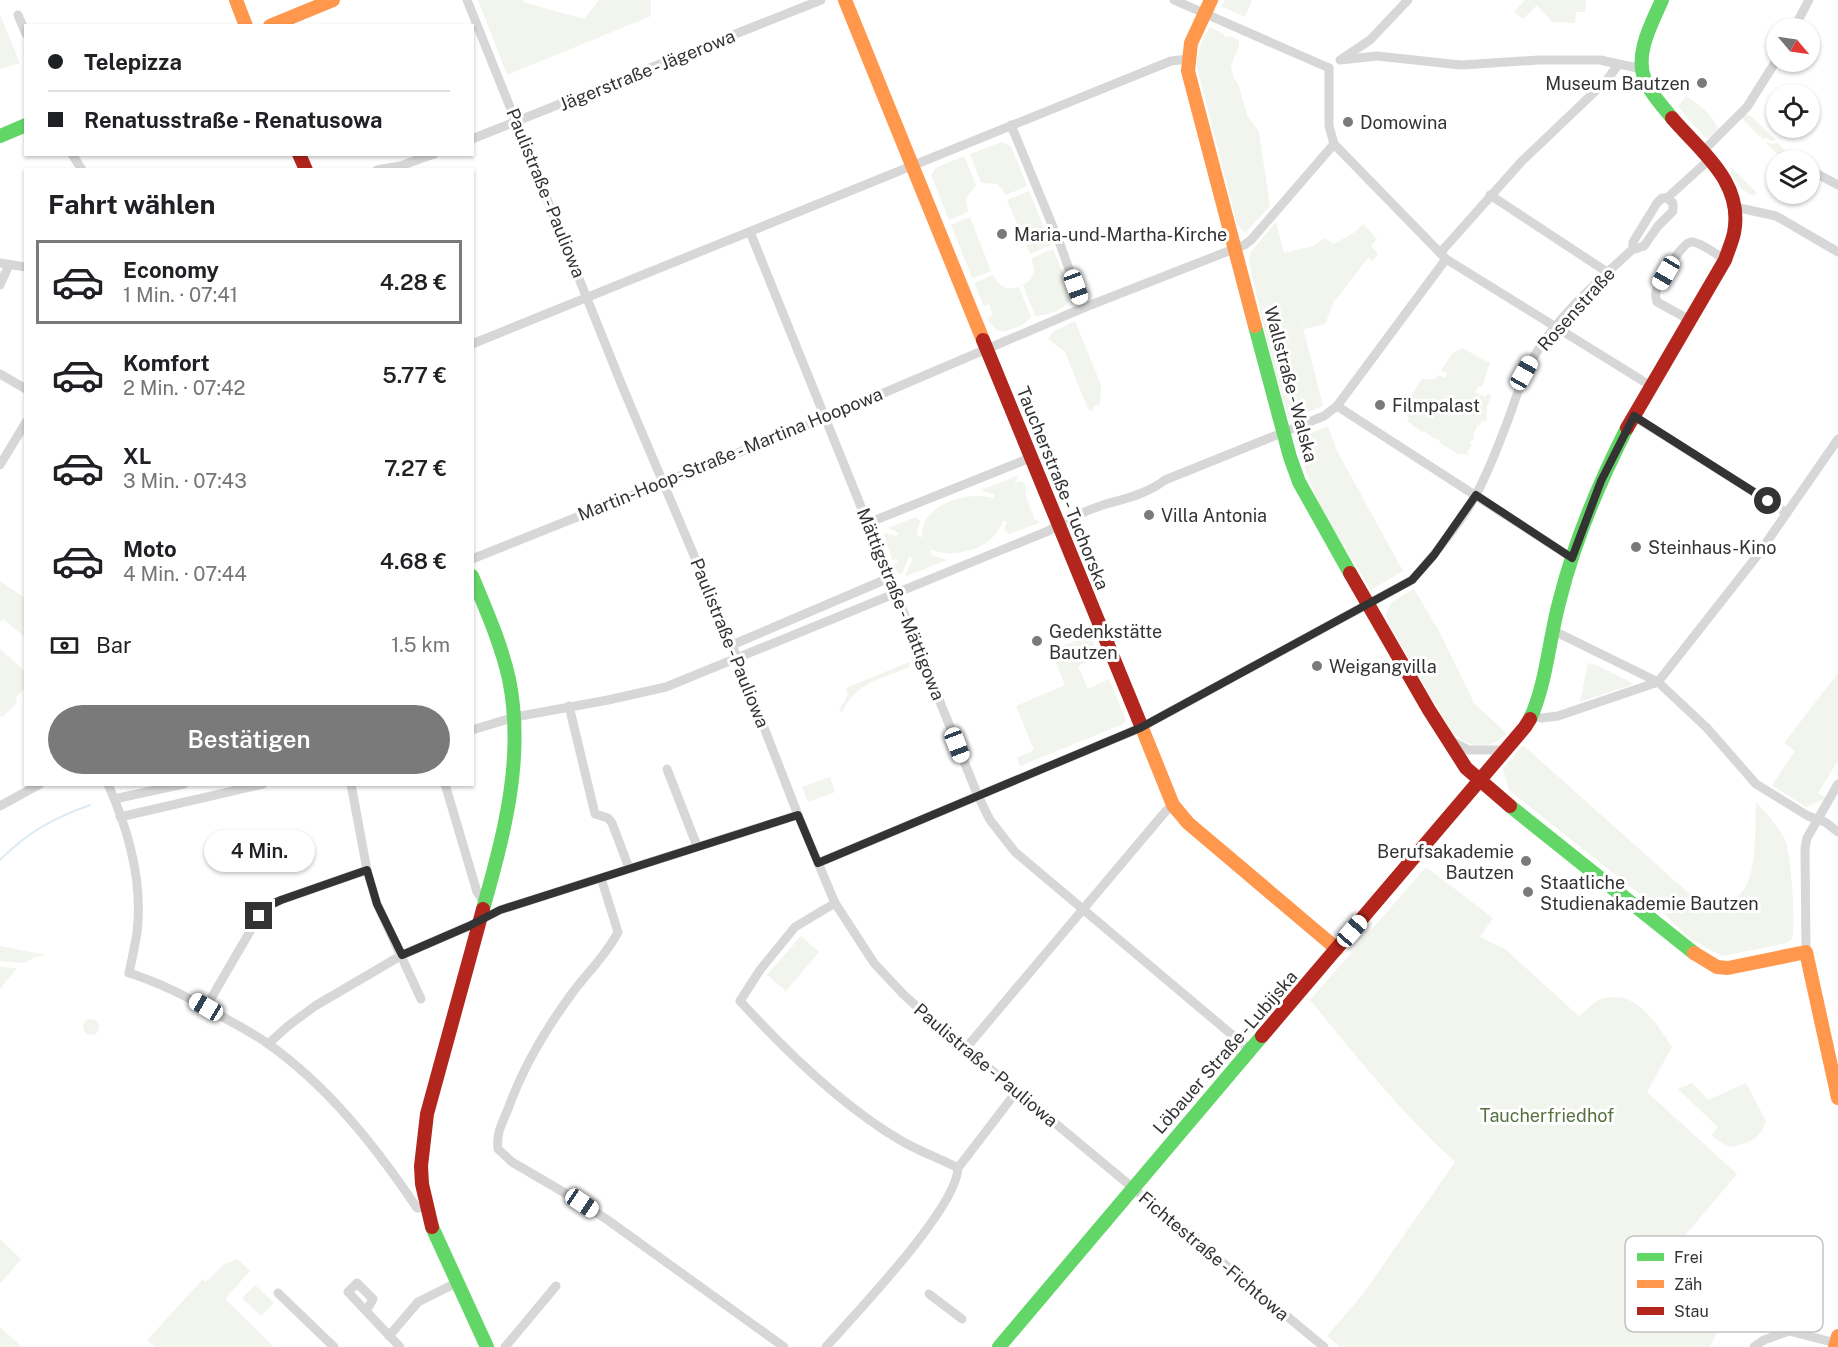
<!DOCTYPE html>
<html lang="de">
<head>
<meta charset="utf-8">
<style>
	:root { --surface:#fff; --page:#f2f2f2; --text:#202124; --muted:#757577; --line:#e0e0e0; --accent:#7a7a7a }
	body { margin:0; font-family:"Public Sans",sans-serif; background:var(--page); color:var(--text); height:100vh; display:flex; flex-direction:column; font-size:22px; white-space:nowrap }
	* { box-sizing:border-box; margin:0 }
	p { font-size:20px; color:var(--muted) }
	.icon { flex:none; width:33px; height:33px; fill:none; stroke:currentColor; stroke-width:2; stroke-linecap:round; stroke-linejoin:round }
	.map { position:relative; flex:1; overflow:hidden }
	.side { position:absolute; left:24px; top:168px; width:450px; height:618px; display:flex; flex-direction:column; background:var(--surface); border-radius:0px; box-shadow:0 2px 4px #0004 }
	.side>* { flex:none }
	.guide { position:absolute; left:24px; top:24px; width:450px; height:132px; border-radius:0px; box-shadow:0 2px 4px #0004; display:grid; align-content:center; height:132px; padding:0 24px; background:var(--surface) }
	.needle { width:39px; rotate:119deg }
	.tools { position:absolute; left:1766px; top:18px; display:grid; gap:12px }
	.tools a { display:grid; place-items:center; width:54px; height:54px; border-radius:50%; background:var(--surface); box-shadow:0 2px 4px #0004; font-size:30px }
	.end { position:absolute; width:27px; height:27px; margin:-14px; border:8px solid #333; background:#fff; box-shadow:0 0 0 3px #fff }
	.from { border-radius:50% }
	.bubble { position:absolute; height:42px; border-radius:21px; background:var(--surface); box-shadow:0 2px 4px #0004; font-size:20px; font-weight:600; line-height:42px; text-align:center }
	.car { position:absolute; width:18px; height:36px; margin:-18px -9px; border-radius:8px; box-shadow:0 0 4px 2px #0007; background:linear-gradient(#fff 24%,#345 0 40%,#fff 0 76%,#345 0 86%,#fff 0) }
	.guide b { display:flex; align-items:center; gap:21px; height:57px; font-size:22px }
	.guide b+b { border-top:2px solid var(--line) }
	.guide i { width:15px; height:15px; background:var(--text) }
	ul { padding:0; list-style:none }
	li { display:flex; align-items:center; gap:18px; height:84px; margin:0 12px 9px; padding:0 12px; border:3px solid transparent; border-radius:0px }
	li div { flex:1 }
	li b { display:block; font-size:22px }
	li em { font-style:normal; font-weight:600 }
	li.current { border-color:var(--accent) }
	li>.icon { width:54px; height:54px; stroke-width:1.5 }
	h2 { padding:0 24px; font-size:27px; line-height:72px }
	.pay { display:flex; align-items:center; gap:15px; height:66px; padding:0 24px; font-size:22px }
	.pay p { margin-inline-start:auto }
	.action { display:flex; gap:12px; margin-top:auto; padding:12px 24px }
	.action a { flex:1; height:69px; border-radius:36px; background:var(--accent); color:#fff; font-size:24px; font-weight:600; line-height:69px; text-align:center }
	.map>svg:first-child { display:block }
	.green { fill:#f1f5ed }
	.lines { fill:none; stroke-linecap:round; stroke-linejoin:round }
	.stream { stroke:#ddebf3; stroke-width:2 }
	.street { stroke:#d7d7d7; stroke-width:9 }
	.fast { stroke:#63d668; stroke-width:14 }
	.slow { stroke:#ff974d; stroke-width:14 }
	.jam { stroke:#b3261e; stroke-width:14 }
	.route { stroke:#333; stroke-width:8 }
	.poi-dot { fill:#7a7a7a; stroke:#fff; stroke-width:2 }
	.labels { text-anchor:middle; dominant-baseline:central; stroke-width:6; stroke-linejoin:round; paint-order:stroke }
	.street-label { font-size:18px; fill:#333; stroke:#fff }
	.poi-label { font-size:18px; fill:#333; stroke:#fff; text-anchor:start }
	.park-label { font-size:18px; fill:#56703f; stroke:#fff }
	.key { fill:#fff; stroke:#c2c2c2; stroke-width:1.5 }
	.key-label { font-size:16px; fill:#333 }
</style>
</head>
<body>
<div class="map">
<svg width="1838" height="1347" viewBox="0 0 1838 1347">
	<rect width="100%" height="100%" fill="#fff"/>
	<!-- green -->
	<g class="green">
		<polygon points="478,0 522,0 523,2 584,19 599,0 651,0 651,16 507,75"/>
		<polygon points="1225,0 1252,0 1245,17 1221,6"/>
		<polygon points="1525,0 1586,0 1585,12 1576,12 1575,23 1552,22 1537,5 1523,19 1514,12"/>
		<polygon points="0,15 20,63 0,69"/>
		<path d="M1210,27l14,7v2l4,2 1,-2 10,4v6l-8,20 3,13 4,4 9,32 12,17 11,74 -25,27 -8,-9 -40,-157c0,-16 4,-26 13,-40z"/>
		<path d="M1659,79h9l7,3c-7,8 -17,10 -22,0z"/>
		<path d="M1686,96c13,9 26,18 32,33l-7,8 -5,1 -28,-31z"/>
		<polygon points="1746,114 1752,117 1776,140 1771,141 1765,138 1763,140 1741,117"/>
		<polygon points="1002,142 1011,146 1027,186 1006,195 998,184 981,183 970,154"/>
		<polygon points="1765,142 1772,144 1778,143 1789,155 1783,160"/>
		<polygon points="964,156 976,185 966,198 968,212 949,220 931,175 936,168"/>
		<polygon points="1731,167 1757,193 1753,196 1739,187 1729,169"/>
		<polygon points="1029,191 1051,245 1030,254 1007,200"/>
		<polygon points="970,217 991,271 972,278 951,225"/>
		<polygon points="1276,222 1284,253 1313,246 1325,238 1334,244 1355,232 1363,224 1377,239 1371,246 1378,253 1373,261 1368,258 1334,302 1325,324 1304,329 1299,312 1323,406 1289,419 1275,374 1249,262 1250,253"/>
		<path d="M1053,249l18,44c-1,17 -24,22 -36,23l-12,-31 6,-4 5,-9 -2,-14z"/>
		<path d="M993,275c6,11 13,16 26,12l12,30c-4,6 -9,8 -16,11 -14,6 -21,4 -27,-10l5,-3 -4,-11 -5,2 -10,-23z"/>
		<polygon points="1075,321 1101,385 1100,404 1094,406 1092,411 1088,409 1065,352 1048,339 1053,332"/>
		<polygon points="1462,348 1490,363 1482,387 1478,386 1475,393 1486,397 1488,393 1491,395 1487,407 1486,422 1482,420 1480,426 1478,425 1473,435 1475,436 1470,443 1472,445 1467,453 1470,455 1458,454 1440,443 1440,441 1435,438 1434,439 1424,431 1422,432 1407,421 1409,418 1407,416 1412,408 1409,399 1422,379 1436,379 1438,375 1444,378 1447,374 1441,370 1453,353"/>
		<polygon points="1328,426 1337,451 1403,571 1371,590 1322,510 1309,479 1295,440"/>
		<path d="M1019,475l-5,9 7,-3 4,2c1,4 0,7 1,11 0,8 7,16 8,25l6,3 -1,1 -30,11 -5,-4 3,-9h-4c-2,5 -6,12 -10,16 -14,15 -45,21 -63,12l2,6 15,5 -40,16 -2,-1 8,-16 -4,-3 -7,18h-4l-4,-9 4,-2 -2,-4 -4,1 -8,-26 1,-1 11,3 3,-3 -11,-5 28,-11 4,4 -3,13 5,4c-3,-33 45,-48 71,-40l2,-3 -14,-5z"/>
		<polygon points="0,581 25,598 25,637 3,619 0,622"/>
		<path d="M1414,589l25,42 35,72 33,31c-20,18 -42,14 -58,-6l-61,-105 -2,-10 6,-11z"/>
		<polygon points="1090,635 1099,656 1078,666 1088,689 1109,679 1126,720 1123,724 1020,766 1017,758 1034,750 1016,706 1065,685 1051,651"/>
		<polygon points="0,649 26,672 25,688 15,698 17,703 2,717 0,716"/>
		<path d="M909,662l1,5c-29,12 -53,15 -68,45l-3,-1 9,-17 -2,-6z"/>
		<polygon points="1588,663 1597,665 1634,684 1580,702"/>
		<polygon points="1838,673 1838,761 1818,793 1826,798 1806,807 1772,785 1795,751 1784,743"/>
		<path d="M1523,745l180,161c11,-3 27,-5 36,-11 19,-14 16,-71 17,-93 11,12 22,23 29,38 6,13 11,85 7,99l-5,4 -65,13 -30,-16 -30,-28 -153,-122 -6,-21z"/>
		<polygon points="830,777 835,792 808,802 802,787"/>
		<path d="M1426,867l67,51 -13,19 25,12 74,67c6,-4 12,-12 18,-15 36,-16 59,21 75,46l-25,45 90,82 -65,77 -31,41 76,41 -7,14h-370l-13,-11 36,-42 92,-132c-54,-49 -99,-106 -145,-162z"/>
		<polygon points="801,936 819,952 786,991 767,975"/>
		<polygon points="0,946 46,955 35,957 24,963 0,961"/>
		<polygon points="0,967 17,968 0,989"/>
		<circle cx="91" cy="1027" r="8"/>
		<path d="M1692,1083l16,17 38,-17 20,38c-6,19 -18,23 -37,26l-15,-9 -2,-4 6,-7 -40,-38z"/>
		<polygon points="0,1239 21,1259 0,1284"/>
		<polygon points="237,1259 250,1271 225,1299 274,1347 155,1347 147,1340 203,1279 206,1282 223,1265"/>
		<polygon points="255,1285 274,1303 261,1316 242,1298"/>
		<polygon points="0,1327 22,1347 0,1347"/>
	</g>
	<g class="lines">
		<!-- stream -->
		<path class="stream" d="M0,860c29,-29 52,-41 90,-55"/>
		<!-- street -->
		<g class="street">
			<polyline points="467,0 623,388 732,645 798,815 835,903 874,963 903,994 936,1024 1324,1347"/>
			<polyline points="1174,0 1329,68"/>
			<polyline points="18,15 26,34"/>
			<polyline points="1794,28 1809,0"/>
			<polyline points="1343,58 1370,40 1408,0"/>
			<polyline points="1340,60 1377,56 1461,65 1539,60 1600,60 1642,69"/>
			<polyline points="1329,68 1329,126 1334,144 1446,259 1651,386"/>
			<polyline points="1011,125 1060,244 1083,308"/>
			<polyline points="472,139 821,0"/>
			<polyline points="1704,150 1747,107 1776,61"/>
			<polyline points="72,154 82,170"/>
			<polyline points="377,170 400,166 434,154"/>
			<polyline points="1810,170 1838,185"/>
			<polyline points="1490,195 1607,272"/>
			<polygon points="1662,198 1667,198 1673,203 1673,211 1658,226 1644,246 1635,249 1633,247 1633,242 1657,203"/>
			<polyline points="1667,198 1711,158"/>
			<polyline points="1735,207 1776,216 1838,252"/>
			<polyline points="750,232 978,796 990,820 1015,852 1250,1050"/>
			<polyline points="1440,253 1522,161 1606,81 1618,65"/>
			<polyline points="0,263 26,267"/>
			<polyline points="0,285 9,265"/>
			<path d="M1690,320l-33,-18c-1,-4 -2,-6 -1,-10 2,-9 26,-50 35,-50 7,-1 27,13 34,18"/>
			<polyline points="472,344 1171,61 1187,59"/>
			<polyline points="0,374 26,389"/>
			<polyline points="1337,406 1572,558"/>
			<polyline points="1633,416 1787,513"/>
			<polyline points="0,465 26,422"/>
			<polyline points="868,523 1030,458"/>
			<polyline points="472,559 825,418 1083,308 1244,245 1251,240 1334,144"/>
			<polyline points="1552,630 1658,682 1707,728 1756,784 1808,816 1825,822 1838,832"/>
			<polyline points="732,645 889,578"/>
			<polyline points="1658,682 1757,556 1838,439"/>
			<polyline points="569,706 595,814 608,818 612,823 629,868"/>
			<polyline points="1531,716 1542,718 1558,716 1658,682"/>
			<path d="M472,730l43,-13 93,-17 58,-13 382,-156c17,-10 36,-20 55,-26 21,-6 44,-11 62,-25l159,-64 13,-10 109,-147"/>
			<polyline points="1450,740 1468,750 1505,750"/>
			<polyline points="667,769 697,846"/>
			<path d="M108,784c20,45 35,99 29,148 -2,14 -5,27 -8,41 32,10 58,24 87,40 17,10 35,19 51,30 61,43 109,104 150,165l9,-1"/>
			<polyline points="351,784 367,870 377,904 421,999"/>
			<polyline points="445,784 477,892 484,902"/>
			<polyline points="114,799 184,784"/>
			<polyline points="0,806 40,784"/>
			<polyline points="120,817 263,784"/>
			<path d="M818,863l322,-135 272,-148c23,-26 55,-64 69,-95 12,-25 22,-51 31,-76 6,-17 11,-35 21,-51 25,-42 65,-77 101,-110"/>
			<path d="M601,878l17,54c-11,22 -30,40 -45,60 -26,35 -50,75 -65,117 -6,15 -12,24 -10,40l14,13 70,41 27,18 175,126"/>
			<path d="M835,903l-40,24 -35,43 -20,31c44,48 104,106 160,139 18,11 39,18 58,28"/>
			<polyline points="1806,952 1805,848 1807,838 1838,784"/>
			<polyline points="206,1007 259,916 268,906 281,900 367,870"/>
			<polyline points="268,1044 288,1026 315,1006 402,955 469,926 500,910 798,815"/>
			<polyline points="966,1048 1165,812 1173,805"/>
			<polyline points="278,1293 334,1347"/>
			<polyline points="929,1294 962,1319"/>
			<polyline points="366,1311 373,1299 357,1283 348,1292 400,1347"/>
			<polyline points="389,1336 418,1302 458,1282"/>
			<polyline points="505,1347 556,1286"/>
			<path d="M826,1347c30,-34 131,-139 132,-179l59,-77"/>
			<polyline points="1754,1347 1764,1340 1789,1331 1836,1343"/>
		</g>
		<!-- fast -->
		<g class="fast">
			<path d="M1662,0c-10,23 -28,54 -17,80 5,14 18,26 27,38"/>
			<polyline points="0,136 26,125"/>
			<polyline points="1255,326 1290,457 1299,482 1350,573"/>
			<path d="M472,576c14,34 29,67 37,103 16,79 -5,155 -26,230"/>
			<path d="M1530,719c17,-37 19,-81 30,-120 15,-60 39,-116 67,-171"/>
			<polyline points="1510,806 1694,953"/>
			<polyline points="432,1227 487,1347"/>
			<polyline points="999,1347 1262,1036"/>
		</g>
		<!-- slow -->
		<g class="slow">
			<polyline points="236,0 246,26"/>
			<polyline points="845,0 983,340"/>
			<polyline points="1211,0 1191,43 1188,71 1255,326"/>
			<polyline points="270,26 333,0"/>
			<polyline points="1140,723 1173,805 1188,823 1337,949"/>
			<polyline points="1694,953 1717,967 1728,968 1806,952 1838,1098"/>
			<polyline points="1835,1347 1838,1336"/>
		</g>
		<!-- jam -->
		<g class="jam">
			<polyline points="299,154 306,170"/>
			<polyline points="983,340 1140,723"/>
			<path d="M1627,428l98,-168c3,-9 7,-18 9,-27 10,-51 -33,-81 -62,-115"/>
			<polyline points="1350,573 1429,710 1466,768 1510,806"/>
			<polyline points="1262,1036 1525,727 1530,719"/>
			<polyline points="432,1227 422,1184 421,1166 427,1114 483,909"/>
		</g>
	</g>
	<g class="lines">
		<!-- route -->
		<polyline class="route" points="259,916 268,906 281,900 367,870 377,904 402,955 469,926 500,910 798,815 818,863 1140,728 1412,580 1434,555 1476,495 1572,558 1601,481 1634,416 1768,501"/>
	</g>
	<!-- markers -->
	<g class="poi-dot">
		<circle cx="1702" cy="83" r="6"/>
		<circle cx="1348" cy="122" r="6"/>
		<circle cx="1002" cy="234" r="6"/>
		<circle cx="1380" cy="405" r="6"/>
		<circle cx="1149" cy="515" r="6"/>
		<circle cx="1636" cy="547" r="6"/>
		<circle cx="1037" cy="641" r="6"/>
		<circle cx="1317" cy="666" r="6"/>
		<circle cx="1526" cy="861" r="6"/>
		<circle cx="1528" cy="892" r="6"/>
	</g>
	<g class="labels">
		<!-- street labels -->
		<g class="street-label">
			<text transform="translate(647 70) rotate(-22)">Jägerstraße - Jägerowa</text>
			<text transform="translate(546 193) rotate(68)">Paulistraße - Pauliowa</text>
			<text transform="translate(1576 309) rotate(-48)">Rosenstraße</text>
			<text transform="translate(1291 384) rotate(75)">Wallstraße - Walska</text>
			<text transform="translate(730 454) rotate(-22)">Martin-Hoop-Straße - Martina Hoopowa</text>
			<text transform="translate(1063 488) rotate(68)">Taucherstraße - Tuchorska</text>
			<text transform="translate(901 604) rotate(68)">Mättigstraße - Mättigowa</text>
			<text transform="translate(730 643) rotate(68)">Paulistraße - Pauliowa</text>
			<text transform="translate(1225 1052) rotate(-49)">Löbauer Straße - Lubijska</text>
			<text transform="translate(986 1065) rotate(40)">Paulistraße - Pauliowa</text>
			<text transform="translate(1214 1256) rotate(40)">Fichtestraße -Fichtowa</text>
		</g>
		<!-- poi labels -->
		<g class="poi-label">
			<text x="1690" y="83" text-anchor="end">Museum Bautzen</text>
			<text x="1360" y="122">Domowina</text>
			<text x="1014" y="234">Maria-und-Martha-Kirche</text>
			<text x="1392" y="405">Filmpalast</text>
			<text x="1161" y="515">Villa Antonia</text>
			<text x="1648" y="547">Steinhaus-Kino</text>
			<text x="1049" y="631">Gedenkstätte<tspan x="1049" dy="21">Bautzen</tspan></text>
			<text x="1329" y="666">Weigangvilla</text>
			<text x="1514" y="851" text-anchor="end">Berufsakademie<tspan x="1514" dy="21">Bautzen</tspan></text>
			<text x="1540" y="882">Staatliche<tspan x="1540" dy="21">Studienakademie Bautzen</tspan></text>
		</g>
		<!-- park labels -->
		<g class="park-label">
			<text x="1547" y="1115">Taucherfriedhof</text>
		</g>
	</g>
	<!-- legend -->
	<rect x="1625" y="1236" width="198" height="96" rx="9" class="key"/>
	<rect x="1637" y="1253" width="27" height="8" fill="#63d668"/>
	<rect x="1637" y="1280" width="27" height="8" fill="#ff974d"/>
	<rect x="1637" y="1307" width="27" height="8" fill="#b3261e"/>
	<g class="key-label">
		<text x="1674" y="1263">Frei</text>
		<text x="1674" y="1290">Zäh</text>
		<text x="1674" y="1317">Stau</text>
	</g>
</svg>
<div class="tools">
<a><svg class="needle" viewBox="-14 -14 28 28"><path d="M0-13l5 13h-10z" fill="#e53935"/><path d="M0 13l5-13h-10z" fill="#757577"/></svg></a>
<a><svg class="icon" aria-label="locate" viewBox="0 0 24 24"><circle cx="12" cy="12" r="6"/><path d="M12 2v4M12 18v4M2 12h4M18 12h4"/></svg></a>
<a><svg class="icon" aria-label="layers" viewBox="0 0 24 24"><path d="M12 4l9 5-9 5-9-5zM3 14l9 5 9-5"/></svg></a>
</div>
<i class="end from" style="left:1768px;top:501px"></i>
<i class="end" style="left:259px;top:916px"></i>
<div class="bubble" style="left:204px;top:830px;width:111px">4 Min.</div>
<i class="car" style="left:1666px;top:273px;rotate:210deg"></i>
<i class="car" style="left:1076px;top:287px;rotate:160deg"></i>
<i class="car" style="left:1524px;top:373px;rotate:29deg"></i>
<i class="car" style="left:957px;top:745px;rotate:159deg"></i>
<i class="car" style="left:1352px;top:931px;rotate:41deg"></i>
<i class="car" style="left:206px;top:1007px;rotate:300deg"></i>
<i class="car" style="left:582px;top:1203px;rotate:124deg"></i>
<div class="guide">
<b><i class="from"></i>Telepizza</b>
<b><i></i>Renatusstraße - Renatusowa</b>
</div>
<section class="side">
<h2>Fahrt wählen</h2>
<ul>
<li class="current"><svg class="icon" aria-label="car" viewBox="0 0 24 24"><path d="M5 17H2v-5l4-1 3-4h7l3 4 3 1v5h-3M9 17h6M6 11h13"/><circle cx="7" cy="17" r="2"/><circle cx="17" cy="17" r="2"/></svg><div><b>Economy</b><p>1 Min. · 07:41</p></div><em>4.28 €</em></li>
<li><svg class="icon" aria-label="car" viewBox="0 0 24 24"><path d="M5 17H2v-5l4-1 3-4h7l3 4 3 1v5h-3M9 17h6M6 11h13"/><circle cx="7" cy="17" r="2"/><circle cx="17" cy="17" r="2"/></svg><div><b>Komfort</b><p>2 Min. · 07:42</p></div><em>5.77 €</em></li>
<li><svg class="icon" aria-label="car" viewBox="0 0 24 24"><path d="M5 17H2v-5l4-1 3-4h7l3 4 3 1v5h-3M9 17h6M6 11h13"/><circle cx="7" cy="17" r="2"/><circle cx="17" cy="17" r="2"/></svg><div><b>XL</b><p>3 Min. · 07:43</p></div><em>7.27 €</em></li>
<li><svg class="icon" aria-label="car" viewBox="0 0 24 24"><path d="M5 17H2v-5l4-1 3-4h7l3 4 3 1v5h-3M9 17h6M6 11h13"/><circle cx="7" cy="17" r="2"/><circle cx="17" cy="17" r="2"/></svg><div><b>Moto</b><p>4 Min. · 07:44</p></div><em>4.68 €</em></li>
</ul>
<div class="pay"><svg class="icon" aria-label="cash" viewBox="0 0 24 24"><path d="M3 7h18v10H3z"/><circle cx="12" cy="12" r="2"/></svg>Bar<p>1.5 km</p></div>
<div class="action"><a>Bestätigen</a></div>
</section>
</div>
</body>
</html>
